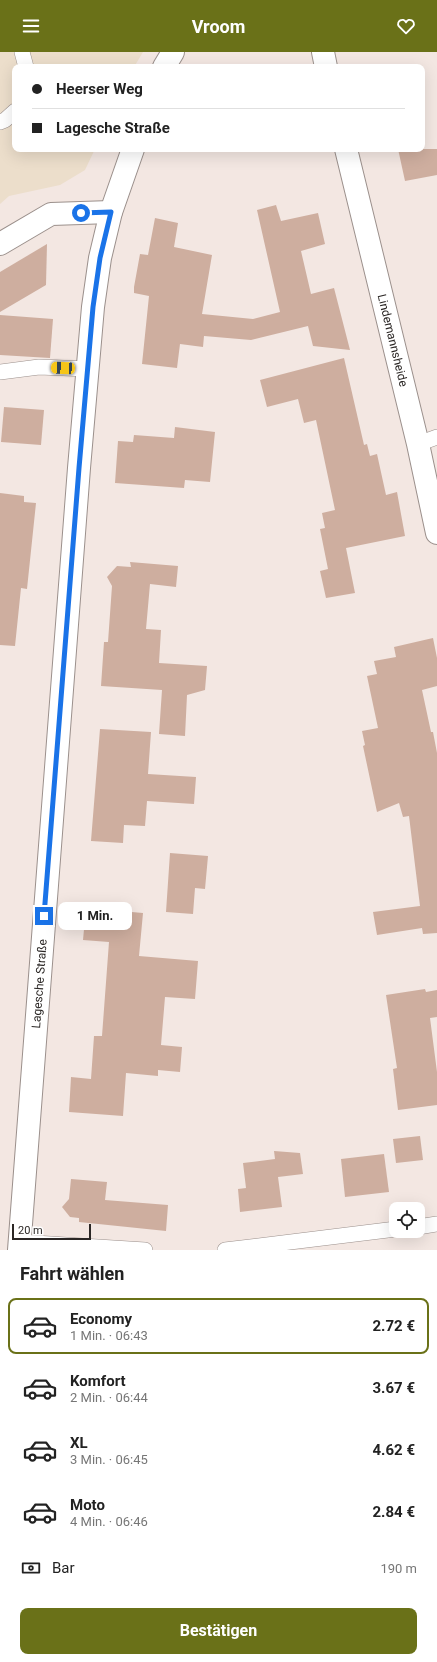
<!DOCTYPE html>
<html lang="de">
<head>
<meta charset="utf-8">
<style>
	:root { --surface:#fff; --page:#f2f2f2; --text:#222; --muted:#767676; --line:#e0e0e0; --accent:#6a7118 }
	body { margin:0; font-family:Roboto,sans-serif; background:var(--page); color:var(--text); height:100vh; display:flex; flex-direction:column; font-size:15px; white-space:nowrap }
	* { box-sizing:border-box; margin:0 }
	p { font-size:13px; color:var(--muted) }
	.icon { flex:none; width:22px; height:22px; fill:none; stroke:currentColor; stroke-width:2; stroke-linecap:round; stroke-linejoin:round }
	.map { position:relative; height:1198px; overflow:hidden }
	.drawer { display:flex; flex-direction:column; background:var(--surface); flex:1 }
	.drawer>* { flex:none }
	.top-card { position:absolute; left:12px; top:12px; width:413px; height:88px; border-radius:8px; box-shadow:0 4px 16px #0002; display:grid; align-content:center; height:88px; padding:0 20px; background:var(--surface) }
	.fabs { position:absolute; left:389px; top:1150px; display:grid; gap:8px }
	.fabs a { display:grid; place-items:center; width:36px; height:36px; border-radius:8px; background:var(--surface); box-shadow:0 4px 16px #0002; font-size:20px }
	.scale { position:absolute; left:12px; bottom:10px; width:79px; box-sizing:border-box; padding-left:4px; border:2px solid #2b2725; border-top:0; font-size:11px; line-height:14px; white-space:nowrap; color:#2b2725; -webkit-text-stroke:3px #fff; paint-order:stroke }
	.end { position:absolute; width:18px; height:18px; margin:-9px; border:5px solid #1a73e8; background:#fff; box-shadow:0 0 0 2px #fff }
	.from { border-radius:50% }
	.bubble { position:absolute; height:28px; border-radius:8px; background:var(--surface); box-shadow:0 4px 16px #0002; font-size:13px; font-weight:700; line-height:28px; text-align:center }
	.car { position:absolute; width:12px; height:24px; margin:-12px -6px; border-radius:5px; box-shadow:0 0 3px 1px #0007; background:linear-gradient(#f5c518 24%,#345 0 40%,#f5c518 0 76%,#345 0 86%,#f5c518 0) }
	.top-card b { display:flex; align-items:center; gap:14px; height:38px; font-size:15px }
	.top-card b+b { border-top:1px solid var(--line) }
	.top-card i { width:10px; height:10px; background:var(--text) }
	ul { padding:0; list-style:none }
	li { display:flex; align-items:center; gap:12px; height:56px; margin:0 8px 6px; padding:0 12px; border:2px solid transparent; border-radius:8px }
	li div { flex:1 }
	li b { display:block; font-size:15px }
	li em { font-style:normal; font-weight:700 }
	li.selected { border-color:var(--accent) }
	li>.icon { width:36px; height:36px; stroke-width:1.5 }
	h2 { padding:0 20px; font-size:18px; line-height:48px }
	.pay { display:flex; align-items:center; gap:10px; height:44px; padding:0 20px; font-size:15px }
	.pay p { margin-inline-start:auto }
	.cta { display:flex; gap:8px; margin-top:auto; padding:8px 20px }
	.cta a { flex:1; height:46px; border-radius:8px; background:var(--accent); color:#fff; font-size:16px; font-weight:700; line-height:46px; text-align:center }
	header { display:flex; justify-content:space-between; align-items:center; height:52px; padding:0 20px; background:var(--accent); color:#fff; font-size:18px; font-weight:700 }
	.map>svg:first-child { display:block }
	.commercial { fill:#ecdecb }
	.building { fill:#ceae9f }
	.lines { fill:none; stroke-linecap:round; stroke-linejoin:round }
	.lane-casing { stroke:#9b908c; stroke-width:16 }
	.street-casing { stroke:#9b908c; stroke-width:24 }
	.secondary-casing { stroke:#9b908c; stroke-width:24 }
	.lane { stroke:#fff; stroke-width:15 }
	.street { stroke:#fff; stroke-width:22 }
	.secondary { stroke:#fff; stroke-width:22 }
	.route { stroke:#1a73e8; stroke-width:5 }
	.labels { text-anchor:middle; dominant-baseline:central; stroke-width:3; stroke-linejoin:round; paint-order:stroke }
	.street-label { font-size:12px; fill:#2b2725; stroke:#fff }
</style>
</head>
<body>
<header><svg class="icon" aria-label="menu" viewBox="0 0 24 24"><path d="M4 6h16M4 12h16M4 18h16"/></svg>Vroom<svg class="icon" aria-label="heart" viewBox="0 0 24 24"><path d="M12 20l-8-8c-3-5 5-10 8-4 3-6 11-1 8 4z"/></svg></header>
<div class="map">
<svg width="437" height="1198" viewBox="0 0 437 1198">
	<rect width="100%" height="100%" fill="#f3e7e2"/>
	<!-- commercial -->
	<polygon class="commercial" points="0,0 143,0 134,15 15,15 15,97 95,97 85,118 60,133 9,144 0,152"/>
	<!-- building -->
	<g class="building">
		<polygon points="398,97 437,97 437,123 405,129"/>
		<polygon points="276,153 281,169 318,161 325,192 301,199 311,242 334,236 350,298 313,294 308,274 251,288 204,284 203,295 180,292 177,316 142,312 149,244 134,241 134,235 140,202 148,203 155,166 178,171 174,195 212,203 202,262 253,267 280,260 257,158"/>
		<polygon points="47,192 46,233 0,260 0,220"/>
		<polygon points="0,263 53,267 50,306 0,303"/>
		<polygon points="344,306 364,393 367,392 370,404 377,402 386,443 397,440 405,484 346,496 355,541 326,546 320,519 328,517 320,477 325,476 322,461 335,458 316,368 304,371 298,347 267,355 260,328"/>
		<polygon points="4,355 44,358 41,393 1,390"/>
		<polygon points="175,375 215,380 210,430 185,428 184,436 115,431 118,389 133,390 134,383 174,386"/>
		<polygon points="0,441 24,444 24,450 36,451 27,537 21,536 15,594 0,593"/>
		<polygon points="130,510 178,514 176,535 150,532 146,577 161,578 159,611 207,614 205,638 187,643 185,684 159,682 162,638 101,634 104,590 108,590 112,534 107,525 117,514 131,515"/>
		<polygon points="433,586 437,606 437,634 422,638 431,680 433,680 437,701 437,881 423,882 422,876 377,883 373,860 420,854 409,764 403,765 399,751 377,760 363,694 365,693 362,679 378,676 367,624 377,622 374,609 396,605 394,595"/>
		<polygon points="100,677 151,680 148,722 196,725 194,752 147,749 145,774 124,773 123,791 91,789"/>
		<polygon points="170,801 208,804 205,837 195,836 193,862 166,860"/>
		<polygon points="86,856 143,861 139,904 198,909 195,947 165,945 161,993 182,995 180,1020 158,1018 158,1024 126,1021 123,1064 69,1060 71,1025 91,1027 94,984 102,984 109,890 83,888"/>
		<polygon points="425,937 426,940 437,938 437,965 430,966 437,1020 437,1053 398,1058 393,1017 397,1016 386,943"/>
		<polygon points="420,1084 423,1108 396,1111 393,1087"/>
		<polygon points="274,1099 300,1101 303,1122 278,1125 282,1155 240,1160 238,1137 246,1136 243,1111 275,1107"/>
		<polygon points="384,1102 389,1140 345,1145 341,1107"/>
		<polygon points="71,1127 107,1130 105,1148 168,1153 166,1179 79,1170 79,1166 70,1165 62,1155 69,1147"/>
	</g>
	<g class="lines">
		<!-- lane casing -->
		<g class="lane-casing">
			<g id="lane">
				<polyline points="22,0 26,15"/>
				<polyline points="0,70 5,68 15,59"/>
				<polyline points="0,320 39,315 88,317"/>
				<polyline points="418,392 437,385"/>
				<polyline points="418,1175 437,1172"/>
				<polyline points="19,1190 145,1198"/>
				<polyline points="225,1198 396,1177"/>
			</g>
		</g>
		<!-- street casing -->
		<g class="street-casing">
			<g id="street">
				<polyline points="323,0 326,15"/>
				<path id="s1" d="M346,97l72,295 19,89"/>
				<polyline points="0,192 51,162 111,160"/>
			</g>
		</g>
		<!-- secondary casing -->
		<g class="secondary-casing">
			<g id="secondary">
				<polyline points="164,15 173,0"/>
				<path id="s2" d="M19,1198l60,-782 14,-161 7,-49 11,-46 22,-63"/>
			</g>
		</g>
		<!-- lane -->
		<use href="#lane" class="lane"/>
		<!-- street -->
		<use href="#street" class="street"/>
		<!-- secondary -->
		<use href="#secondary" class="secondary"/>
	</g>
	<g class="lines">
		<!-- route -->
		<polyline class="route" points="44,864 79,416 93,255 100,206 111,160 81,161"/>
	</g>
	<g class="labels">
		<!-- street labels -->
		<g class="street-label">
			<text stroke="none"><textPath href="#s1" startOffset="197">Lindemannsheide</textPath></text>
			<text stroke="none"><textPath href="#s2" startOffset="267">Lagesche Straße</textPath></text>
		</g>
	</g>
</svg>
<div class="fabs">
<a><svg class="icon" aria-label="locate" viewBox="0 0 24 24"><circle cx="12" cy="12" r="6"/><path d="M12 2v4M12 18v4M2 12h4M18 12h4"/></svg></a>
</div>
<div class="scale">20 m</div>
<i class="end from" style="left:81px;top:161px"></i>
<i class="end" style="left:44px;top:864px"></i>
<div class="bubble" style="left:58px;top:850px;width:74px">1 Min.</div>
<i class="car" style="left:63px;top:316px;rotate:273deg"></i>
<div class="top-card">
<b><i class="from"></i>Heerser Weg</b>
<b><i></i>Lagesche Straße</b>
</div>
</div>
<section class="drawer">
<h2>Fahrt wählen</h2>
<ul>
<li class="selected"><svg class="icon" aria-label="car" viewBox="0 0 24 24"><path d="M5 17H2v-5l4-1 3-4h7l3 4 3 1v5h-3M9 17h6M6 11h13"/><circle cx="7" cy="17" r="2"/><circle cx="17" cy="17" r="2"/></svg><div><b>Economy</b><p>1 Min. · 06:43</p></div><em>2.72 €</em></li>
<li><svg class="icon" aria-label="car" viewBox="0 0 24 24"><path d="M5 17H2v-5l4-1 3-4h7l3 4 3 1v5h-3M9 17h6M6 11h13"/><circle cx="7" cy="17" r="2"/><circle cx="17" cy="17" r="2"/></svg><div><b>Komfort</b><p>2 Min. · 06:44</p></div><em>3.67 €</em></li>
<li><svg class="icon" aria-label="car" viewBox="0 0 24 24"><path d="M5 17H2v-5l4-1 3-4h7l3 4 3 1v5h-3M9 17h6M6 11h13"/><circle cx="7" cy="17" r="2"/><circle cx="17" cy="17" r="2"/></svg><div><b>XL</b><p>3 Min. · 06:45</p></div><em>4.62 €</em></li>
<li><svg class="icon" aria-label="car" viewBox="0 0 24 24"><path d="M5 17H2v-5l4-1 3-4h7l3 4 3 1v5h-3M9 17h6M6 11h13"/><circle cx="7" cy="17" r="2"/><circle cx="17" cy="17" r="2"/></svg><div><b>Moto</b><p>4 Min. · 06:46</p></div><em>2.84 €</em></li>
</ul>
<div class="pay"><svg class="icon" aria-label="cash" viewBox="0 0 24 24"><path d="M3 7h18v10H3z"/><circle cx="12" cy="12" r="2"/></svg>Bar<p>190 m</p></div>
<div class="cta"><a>Bestätigen</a></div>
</section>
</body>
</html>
